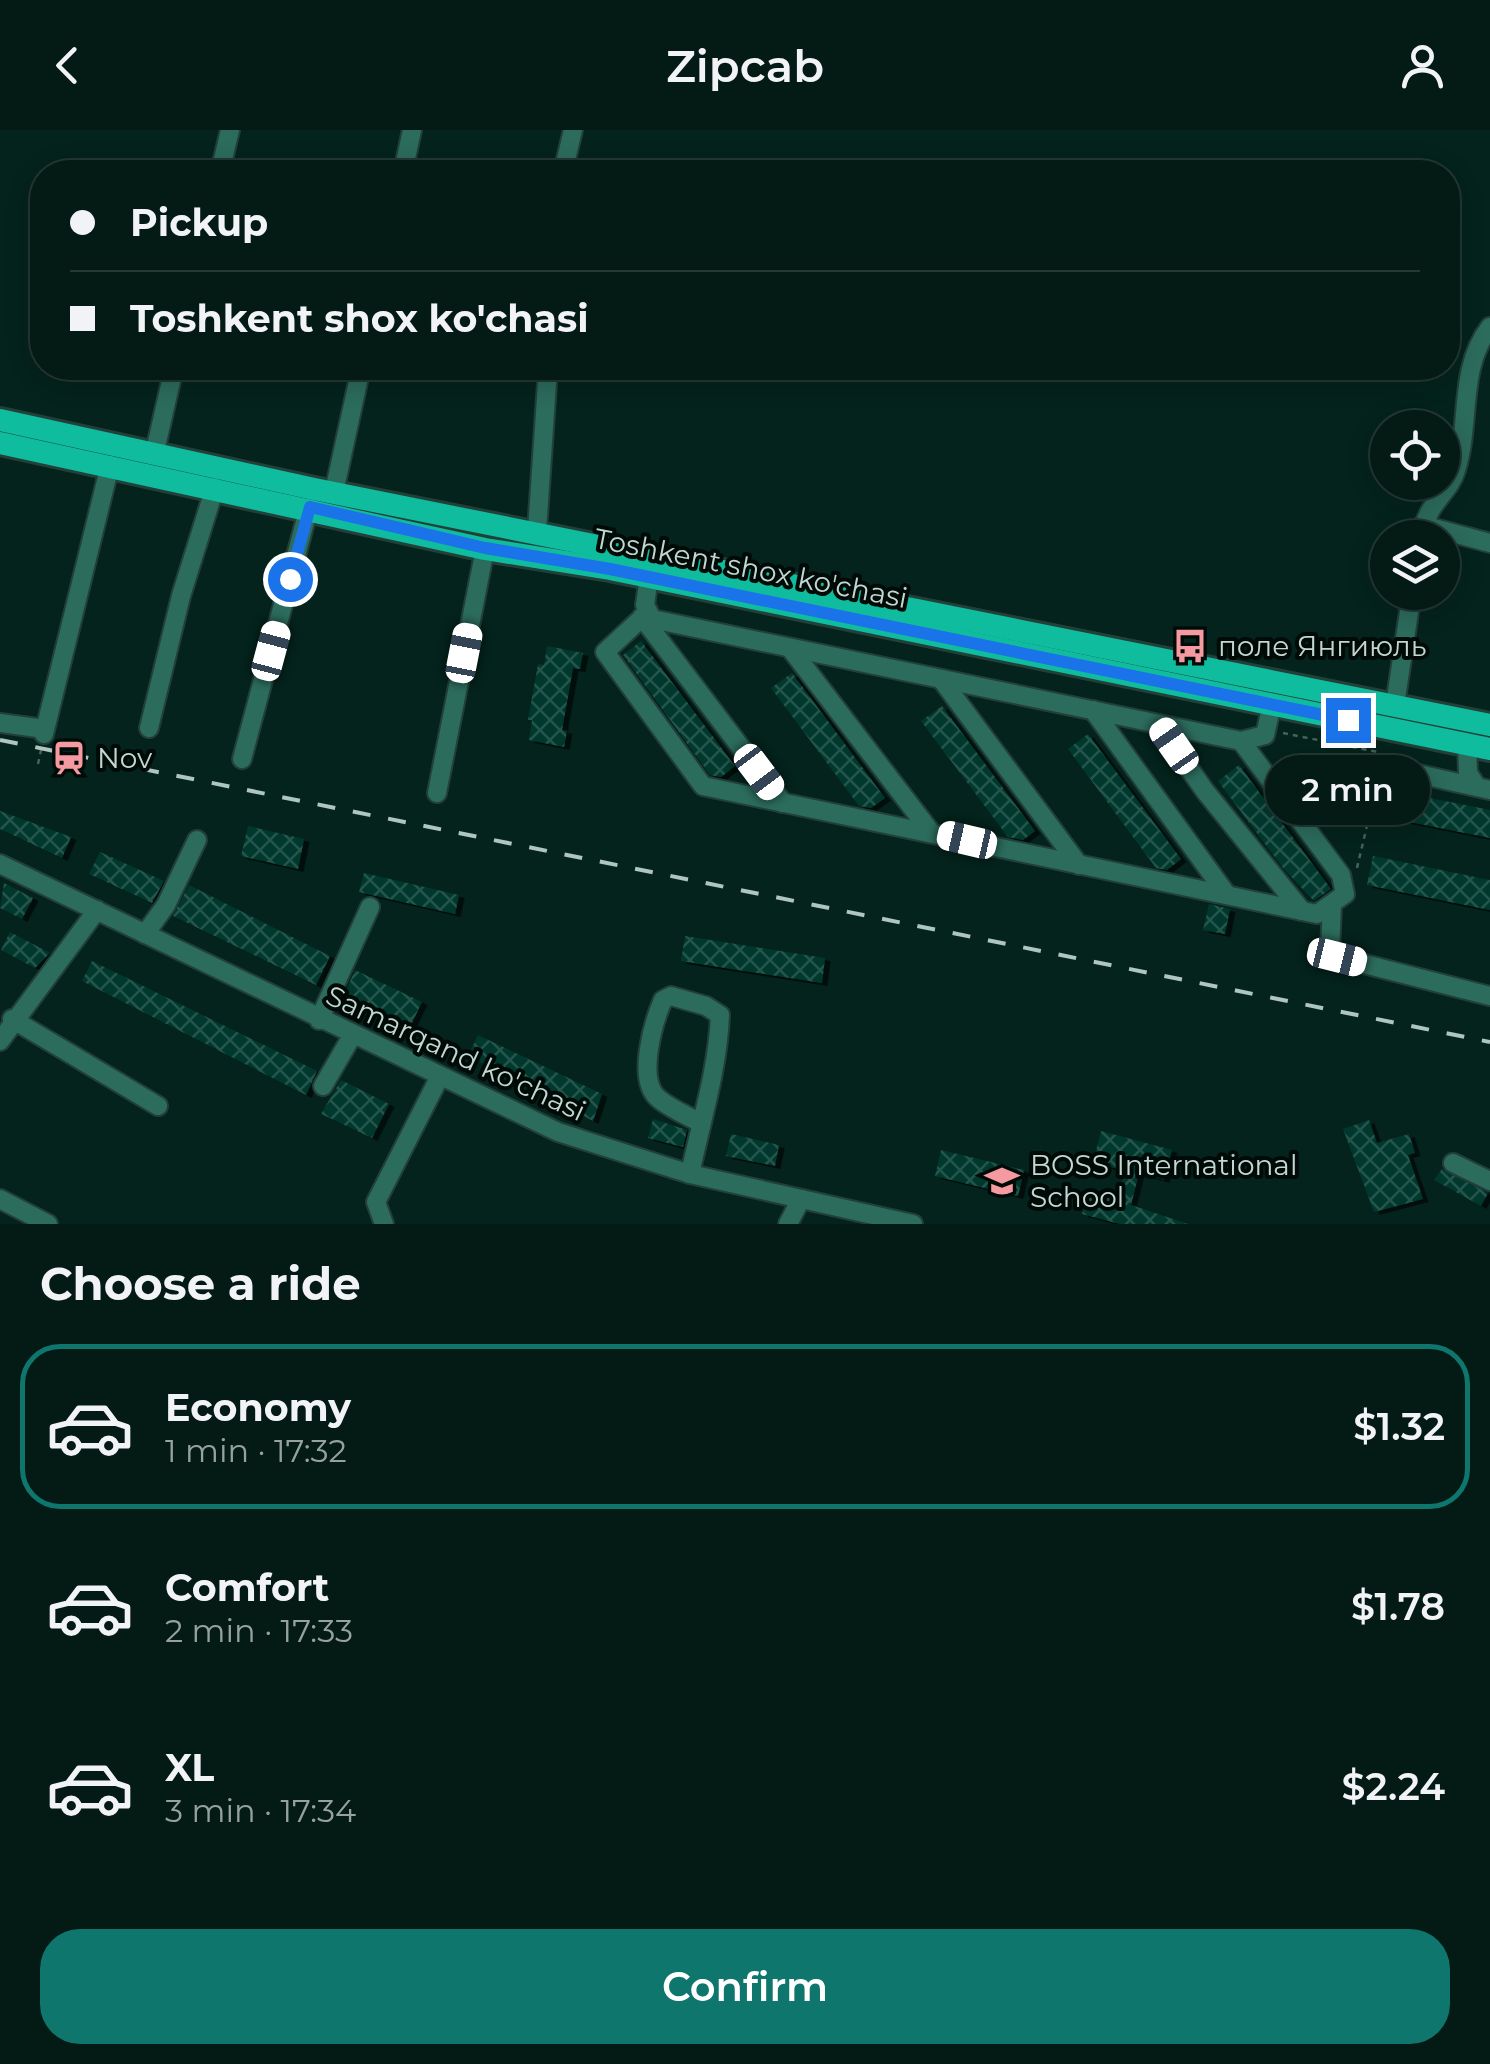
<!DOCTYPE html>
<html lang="en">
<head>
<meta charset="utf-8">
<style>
	:root { --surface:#031a15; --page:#0d231e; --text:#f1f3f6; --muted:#97a1a0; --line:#243834; --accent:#0f766e }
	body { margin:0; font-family:Montserrat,sans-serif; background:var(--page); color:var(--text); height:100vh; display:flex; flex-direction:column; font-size:38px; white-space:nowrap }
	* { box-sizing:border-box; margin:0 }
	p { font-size:32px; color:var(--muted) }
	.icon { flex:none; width:55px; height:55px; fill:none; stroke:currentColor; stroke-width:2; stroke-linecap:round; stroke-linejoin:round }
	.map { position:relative; height:1094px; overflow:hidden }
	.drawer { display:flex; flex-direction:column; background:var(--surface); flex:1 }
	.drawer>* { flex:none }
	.guide { position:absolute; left:30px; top:30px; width:1430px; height:220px; border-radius:40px; box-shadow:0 5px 25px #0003,0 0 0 2px var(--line); display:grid; align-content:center; height:220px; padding:0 40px; background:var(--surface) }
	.buttons { position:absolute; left:1370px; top:280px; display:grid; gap:20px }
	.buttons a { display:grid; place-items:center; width:90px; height:90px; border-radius:50%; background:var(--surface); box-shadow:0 5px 25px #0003,0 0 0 2px var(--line); font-size:50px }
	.end { position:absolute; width:45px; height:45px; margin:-22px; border:12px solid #1a73e8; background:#fff; box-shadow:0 0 0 5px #fff }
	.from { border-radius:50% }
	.bubble { position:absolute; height:70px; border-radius:35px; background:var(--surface); box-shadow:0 5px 25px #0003,0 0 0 2px var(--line); font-size:32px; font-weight:600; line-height:70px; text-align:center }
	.car { position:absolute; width:30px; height:60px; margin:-30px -15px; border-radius:12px; box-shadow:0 0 8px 2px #0007; background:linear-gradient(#fff 24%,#345 0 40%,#fff 0 76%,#345 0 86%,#fff 0) }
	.guide b { display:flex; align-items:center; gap:35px; height:95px; font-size:38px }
	.guide b+b { border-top:2px solid var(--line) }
	.guide i { width:25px; height:25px; background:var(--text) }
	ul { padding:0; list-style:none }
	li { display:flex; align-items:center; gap:30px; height:165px; margin:0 20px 15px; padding:0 20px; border:5px solid transparent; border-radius:40px }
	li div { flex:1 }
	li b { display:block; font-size:38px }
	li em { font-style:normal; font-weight:600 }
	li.active { border-color:var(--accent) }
	li>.icon { width:90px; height:90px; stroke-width:1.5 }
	h2 { padding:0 40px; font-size:45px; line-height:120px }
	.primary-button { display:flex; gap:20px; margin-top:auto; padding:20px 40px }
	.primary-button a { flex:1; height:115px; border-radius:40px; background:var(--accent); color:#fff; font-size:40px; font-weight:600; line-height:115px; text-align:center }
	header { display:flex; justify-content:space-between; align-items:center; height:130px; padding:0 40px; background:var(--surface); font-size:45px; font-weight:600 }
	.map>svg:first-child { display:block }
	.building { fill:url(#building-cross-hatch); filter:url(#shadow) }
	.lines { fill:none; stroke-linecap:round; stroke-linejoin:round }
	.minor-casing { stroke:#224039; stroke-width:22 }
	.major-casing { stroke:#224039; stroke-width:28 }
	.path { stroke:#47625b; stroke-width:2.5; stroke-dasharray:5 5; stroke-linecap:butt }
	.minor { stroke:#2c6c5d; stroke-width:18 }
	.major { stroke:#0fbc9e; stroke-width:22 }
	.rail { stroke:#afc5bf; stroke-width:4; stroke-dasharray:18 18; stroke-linecap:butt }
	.route { stroke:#1a73e8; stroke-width:12 }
	.labels { text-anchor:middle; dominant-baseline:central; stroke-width:8; stroke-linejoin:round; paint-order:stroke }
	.street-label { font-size:28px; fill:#c2d7d1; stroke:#000a07 }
	.poi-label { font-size:28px; fill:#c2d7d1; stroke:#000a07; text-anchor:start }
</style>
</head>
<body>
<header><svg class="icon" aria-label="back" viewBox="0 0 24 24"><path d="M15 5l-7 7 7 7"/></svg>Zipcab<svg class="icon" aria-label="person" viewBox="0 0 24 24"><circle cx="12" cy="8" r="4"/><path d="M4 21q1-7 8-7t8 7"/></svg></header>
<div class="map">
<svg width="1490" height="1094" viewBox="0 0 1490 1094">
	<defs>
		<pattern id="building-cross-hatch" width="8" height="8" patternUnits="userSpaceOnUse" patternTransform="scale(2.5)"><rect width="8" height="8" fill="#01392e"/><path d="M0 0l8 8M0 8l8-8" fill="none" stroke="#24554b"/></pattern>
		<filter id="shadow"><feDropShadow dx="5.5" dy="3" stdDeviation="0" flood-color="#0009"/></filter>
	</defs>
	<rect width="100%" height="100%" fill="#04231c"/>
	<!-- building -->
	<g class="building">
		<polygon points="641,511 735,636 721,647 710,645 623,525"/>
		<polygon points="547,516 583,523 580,539 573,538 562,600 567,601 564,617 529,610 532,590 528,590 538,534 544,535"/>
		<polygon points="792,543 885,668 871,678 859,676 771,558"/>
		<polygon points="942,576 1035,701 1023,710 1008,707 921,591"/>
		<polygon points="1088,604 1181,729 1167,740 1156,738 1068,619"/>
		<polygon points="1239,635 1331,759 1314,771 1283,738 1218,651"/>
		<polygon points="1385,659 1490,680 1490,708 1380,686"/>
		<polygon points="0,681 71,707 62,728 0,699"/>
		<polygon points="248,696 304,709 298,739 241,726"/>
		<polygon points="100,722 164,751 152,773 89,744"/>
		<polygon points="1373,726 1490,750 1490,780 1367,755"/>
		<polygon points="364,743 459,765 455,784 359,762"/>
		<polygon points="4,753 33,768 22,789 0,778"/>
		<polygon points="189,755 330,826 316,855 173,786"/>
		<polygon points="1209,774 1230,779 1225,804 1203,800"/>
		<polygon points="10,802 50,823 35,838 1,820"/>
		<polygon points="685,806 825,828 822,853 681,831"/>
		<polygon points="92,831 317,941 306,965 82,851"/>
		<polygon points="355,840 422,872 409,899 343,867"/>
		<polygon points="478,905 602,964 593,991 468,926"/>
		<polygon points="341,950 389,974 372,1008 321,984"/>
		<polygon points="653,989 687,1000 683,1017 648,1008"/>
		<polygon points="1369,990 1377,1013 1409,1004 1415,1023 1408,1025 1423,1069 1374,1082 1343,999"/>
		<polygon points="1101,1001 1172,1020 1164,1050 1139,1043 1131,1075 1188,1094 1120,1094 1082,1084 1088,1063 1117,1070 1125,1041 1093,1032"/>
		<polygon points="731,1004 779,1015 775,1036 726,1026"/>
		<polygon points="941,1020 1024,1040 1018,1066 935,1046"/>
		<polygon points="1442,1039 1488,1063 1481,1076 1434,1050"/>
	</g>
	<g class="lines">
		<!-- minor casing -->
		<g class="minor-casing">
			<g id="minor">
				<polyline points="220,42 230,0"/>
				<polyline points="403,42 412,0"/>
				<polyline points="563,42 573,0"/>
				<polyline points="155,321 174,238"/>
				<polyline points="334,362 361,238"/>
				<polyline points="1423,395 1490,413"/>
				<polyline points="537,401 548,238"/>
				<path d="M1421,408c7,-39 27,-42 35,-68 15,-47 2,-102 34,-143"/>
				<polyline points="649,447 645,475 652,489 1241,611 1265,605 1272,574"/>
				<polyline points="646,484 605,522 703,656 1317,784 1345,764 1341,745 1241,611"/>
				<polyline points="642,487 783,673"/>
				<polyline points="790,518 930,701"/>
				<polyline points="941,549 1079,735"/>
				<polyline points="1395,575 1412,462"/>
				<polyline points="1093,580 1227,765"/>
				<polyline points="0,593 45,599"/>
				<polyline points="1158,594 1205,661 1302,781"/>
				<polyline points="149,598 181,466 215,357"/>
				<polyline points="44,604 110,335"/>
				<polyline points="1467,614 1468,643 1477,657"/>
				<polyline points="242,629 309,377"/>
				<polyline points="1382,636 1490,660"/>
				<polyline points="437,663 485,419"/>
				<polyline points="0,734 558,1002 690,1044 913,1094"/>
				<polyline points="1332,775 1330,820 1337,827 1490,866"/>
				<polyline points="145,804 166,775 197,710"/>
				<polyline points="12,889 158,976"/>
				<polyline points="319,890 370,777"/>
				<polyline points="0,911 97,780"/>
				<polyline points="323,956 352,906"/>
				<polyline points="1453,1033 1490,1051"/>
				<path d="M690,1044c11,-52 28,-106 30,-159l-14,-9 -35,-10 -8,4c-10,23 -27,81 -4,99 12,10 29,17 42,24"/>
				<polyline points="0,1069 48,1094"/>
				<polyline points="384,1094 376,1072 439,948"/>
				<polyline points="788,1094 801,1069"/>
			</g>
		</g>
		<!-- major casing -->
		<g class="major-casing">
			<g id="major">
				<polyline points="0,290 314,359 1490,595"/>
				<polyline points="0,313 485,419 610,439 1490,619"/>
			</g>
		</g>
		<!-- path -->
		<g class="path">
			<polyline points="1283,603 1378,622"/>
			<polyline points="38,634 41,620"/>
			<polyline points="1357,738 1378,649"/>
		</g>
		<!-- minor -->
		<use href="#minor" class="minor"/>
		<!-- major -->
		<use href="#major" class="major"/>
		<!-- rail -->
		<polyline class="rail" points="0,610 1490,912"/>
	</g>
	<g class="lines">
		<!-- route -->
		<polyline class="route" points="290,449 310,377 485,418 610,439 1348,590"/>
	</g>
	<!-- icons -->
	<defs>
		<g id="bus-bare" transform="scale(2.7)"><path d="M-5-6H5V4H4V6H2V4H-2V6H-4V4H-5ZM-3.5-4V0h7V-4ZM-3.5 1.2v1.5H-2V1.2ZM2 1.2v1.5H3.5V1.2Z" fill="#f49aa0" stroke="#000a07" stroke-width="2.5" paint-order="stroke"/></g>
		<g id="station-bare" transform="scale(2.7)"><path d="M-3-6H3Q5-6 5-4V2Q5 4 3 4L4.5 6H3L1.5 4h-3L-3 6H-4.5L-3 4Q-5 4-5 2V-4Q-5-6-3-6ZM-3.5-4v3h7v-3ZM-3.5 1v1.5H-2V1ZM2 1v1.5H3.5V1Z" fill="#f49aa0" stroke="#000a07" stroke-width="2.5" paint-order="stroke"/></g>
		<g id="school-bare" transform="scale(2.7)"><path d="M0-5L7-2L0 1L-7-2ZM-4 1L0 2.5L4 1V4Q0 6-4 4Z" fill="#f49aa0" stroke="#000a07" stroke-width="2.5" paint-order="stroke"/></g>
	</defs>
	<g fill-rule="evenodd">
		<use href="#bus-bare" x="1190" y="516"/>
		<use href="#station-bare" x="69" y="628"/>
		<use href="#school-bare" x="1002" y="1051"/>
	</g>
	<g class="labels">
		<!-- street labels -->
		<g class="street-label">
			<text transform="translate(751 438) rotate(11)">Toshkent shox ko'chasi</text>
			<text transform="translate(456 923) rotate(25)">Samarqand ko'chasi</text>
		</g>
		<!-- poi labels -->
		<g class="poi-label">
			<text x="1218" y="516">поле Янгиюль</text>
			<text x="97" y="628">Nov</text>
			<text x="1030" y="1035">BOSS International<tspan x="1030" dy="32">School</tspan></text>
		</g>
	</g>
</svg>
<div class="buttons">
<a><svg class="icon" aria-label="locate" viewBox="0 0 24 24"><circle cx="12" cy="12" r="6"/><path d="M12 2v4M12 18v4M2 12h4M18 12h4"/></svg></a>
<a><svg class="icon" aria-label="layers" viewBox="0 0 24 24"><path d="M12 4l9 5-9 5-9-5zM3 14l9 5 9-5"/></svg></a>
</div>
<i class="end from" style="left:290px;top:449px"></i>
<i class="end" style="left:1348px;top:590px"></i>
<div class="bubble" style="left:1265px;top:625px;width:165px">2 min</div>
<i class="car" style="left:271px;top:521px;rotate:15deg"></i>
<i class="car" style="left:464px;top:523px;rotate:11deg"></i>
<i class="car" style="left:1174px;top:616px;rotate:325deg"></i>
<i class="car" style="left:759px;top:642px;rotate:143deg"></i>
<i class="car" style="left:967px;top:710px;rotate:283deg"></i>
<i class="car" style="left:1337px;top:827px;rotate:104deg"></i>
<div class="guide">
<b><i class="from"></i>Pickup</b>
<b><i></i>Toshkent shox ko'chasi</b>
</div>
</div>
<section class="drawer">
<h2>Choose a ride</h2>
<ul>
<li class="active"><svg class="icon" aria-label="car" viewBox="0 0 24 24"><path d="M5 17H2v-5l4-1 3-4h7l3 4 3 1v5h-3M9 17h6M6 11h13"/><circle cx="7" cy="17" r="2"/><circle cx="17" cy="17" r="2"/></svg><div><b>Economy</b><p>1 min · 17:32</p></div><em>$1.32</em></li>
<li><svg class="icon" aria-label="car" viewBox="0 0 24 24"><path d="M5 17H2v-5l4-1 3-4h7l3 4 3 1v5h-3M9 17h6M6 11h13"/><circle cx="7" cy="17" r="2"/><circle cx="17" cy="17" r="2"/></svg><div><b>Comfort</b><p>2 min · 17:33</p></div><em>$1.78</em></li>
<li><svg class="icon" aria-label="car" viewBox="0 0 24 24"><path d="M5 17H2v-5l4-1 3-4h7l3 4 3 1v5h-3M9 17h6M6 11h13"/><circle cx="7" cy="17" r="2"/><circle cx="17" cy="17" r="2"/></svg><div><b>XL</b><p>3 min · 17:34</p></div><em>$2.24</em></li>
</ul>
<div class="primary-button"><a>Confirm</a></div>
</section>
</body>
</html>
